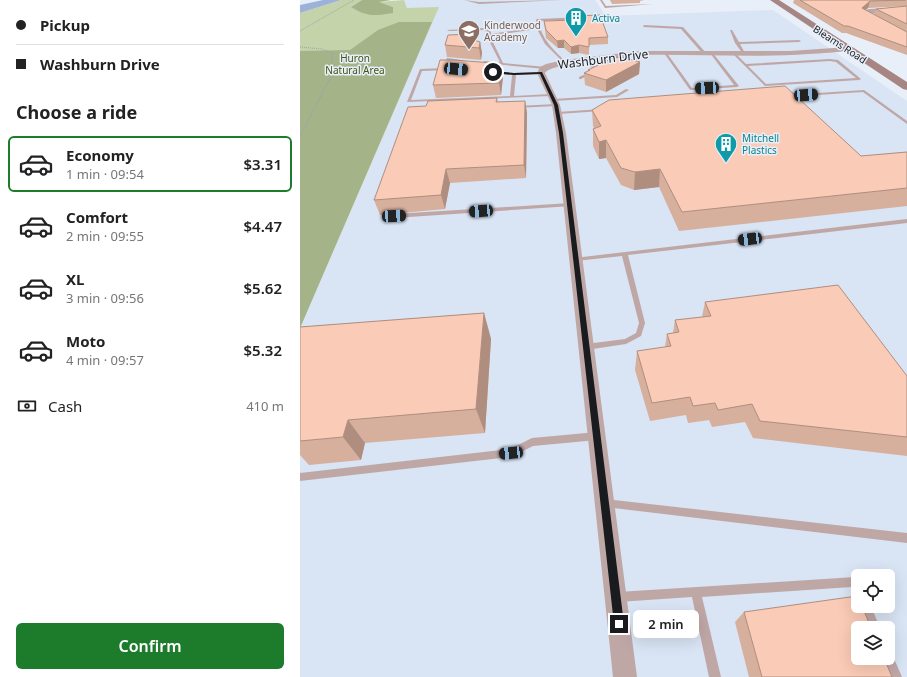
<!DOCTYPE html>
<html lang="en">
<head>
<meta charset="utf-8">
<style>
	:root { --surface:#fff; --page:#f2f2f2; --text:#222; --muted:#767676; --line:#e0e0e0; --accent:#1d7b2c }
	body { margin:0; font-family:"Noto Sans",sans-serif; background:var(--page); color:var(--text); height:100vh; display:flex; flex-direction:column; font-size:15px; white-space:nowrap }
	* { box-sizing:border-box; margin:0 }
	p { font-size:13px; color:var(--muted) }
	.icon { flex:none; width:22px; height:22px; fill:none; stroke:currentColor; stroke-width:2; stroke-linecap:round; stroke-linejoin:round }
	.map { position:relative; flex:1; overflow:hidden }
	.drawer { display:flex; flex-direction:column; background:var(--surface); width:300px }
	.drawer>* { flex:none }
	.top-card { display:grid; align-content:center; height:88px; padding:0 16px; background:var(--surface) }
	.controls { position:absolute; left:551px; top:569px; display:grid; gap:8px }
	.controls a { display:grid; place-items:center; width:44px; height:44px; border-radius:6px; background:var(--surface); box-shadow:0 4px 16px #0002; font-size:20px }
	.end { position:absolute; width:18px; height:18px; margin:-9px; border:5px solid #191b1e; background:#fff; box-shadow:0 0 0 2px #fff }
	.from { border-radius:50% }
	.bubble { position:absolute; height:28px; border-radius:6px; background:var(--surface); box-shadow:0 4px 16px #0002; font-size:13px; font-weight:600; line-height:28px; text-align:center }
	.car { position:absolute; width:12px; height:24px; margin:-12px -6px; border-radius:5px; box-shadow:0 0 3px 1px #0007; background:linear-gradient(#222 24%,#8ab4d8 0 40%,#222 0 76%,#8ab4d8 0 86%,#222 0) }
	.top-card b { display:flex; align-items:center; gap:14px; height:38px; font-size:15px }
	.top-card b+b { border-top:1px solid var(--line) }
	.top-card i { width:10px; height:10px; background:var(--text) }
	ul { padding:0; list-style:none }
	li { display:flex; align-items:center; gap:12px; height:56px; margin:0 8px 6px; padding:0 8px; border:2px solid transparent; border-radius:6px }
	li div { flex:1 }
	li b { display:block; font-size:15px }
	li em { font-style:normal; font-weight:600 }
	li.active { border-color:var(--accent) }
	li>.icon { width:36px; height:36px; stroke-width:1.5 }
	h2 { padding:0 16px; font-size:18px; line-height:48px }
	.pay { display:flex; align-items:center; gap:10px; height:44px; padding:0 16px; font-size:15px }
	.pay p { margin-inline-start:auto }
	.button { display:flex; gap:8px; margin-top:auto; padding:8px 16px }
	.button a { flex:1; height:46px; border-radius:6px; background:var(--accent); color:#fff; font-size:16px; font-weight:600; line-height:46px; text-align:center }
	main { display:flex; flex:1; min-height:0 }
	.map>svg:first-child { display:block }
	.built { fill:#d9e4f4; fill-rule:evenodd }
	.green { fill:#c5d3ab }
	.forest { fill:#a5b389 }
	.water { fill:#9db2d8 }
	.lines { fill:none; stroke-linecap:round; stroke-linejoin:round }
	.path-far1 { stroke:#9ea3aa; stroke-width:1; stroke-dasharray:1 1; stroke-linecap:butt }
	.path { stroke:#9ea3aa; stroke-width:1.5; stroke-dasharray:1 1; stroke-linecap:butt }
	.service { fill:#bfa7a6; fill-rule:evenodd }
	.minor { fill:#bfa7a6; fill-rule:evenodd }
	.secondary { fill:#a68583; fill-rule:evenodd }
	.wall { fill:#d7af9d }
	.shaded-wall { fill:#af8e7f }
	.building { fill:#facbb6; stroke:#af8e7f }
	.route { fill:#191b1e }
	.labels { text-anchor:middle; dominant-baseline:central; stroke-width:3; stroke-linejoin:round; paint-order:stroke }
	.far-culture-label { font-size:10px; fill:#0d838f; stroke:#e8eff9; text-anchor:start }
	.far-education-label { font-size:10px; fill:#785e54; stroke:#e8eff9; text-anchor:start }
	.far-street-label { font-size:10px; fill:#191b1e; stroke:#e8eff9 }
	.far-park-label { font-size:10px; fill:#435413; stroke:#e8eff9 }
	.street-label { font-size:12px; fill:#191b1e; stroke:#e8eff9 }
</style>
</head>
<body>
<main>
<section class="drawer">
<div class="top-card">
<b><i class="from"></i>Pickup</b>
<b><i></i>Washburn Drive</b>
</div>
<h2>Choose a ride</h2>
<ul>
<li class="active"><svg class="icon" aria-label="car" viewBox="0 0 24 24"><path d="M5 17H2v-5l4-1 3-4h7l3 4 3 1v5h-3M9 17h6M6 11h13"/><circle cx="7" cy="17" r="2"/><circle cx="17" cy="17" r="2"/></svg><div><b>Economy</b><p>1 min · 09:54</p></div><em>$3.31</em></li>
<li><svg class="icon" aria-label="car" viewBox="0 0 24 24"><path d="M5 17H2v-5l4-1 3-4h7l3 4 3 1v5h-3M9 17h6M6 11h13"/><circle cx="7" cy="17" r="2"/><circle cx="17" cy="17" r="2"/></svg><div><b>Comfort</b><p>2 min · 09:55</p></div><em>$4.47</em></li>
<li><svg class="icon" aria-label="car" viewBox="0 0 24 24"><path d="M5 17H2v-5l4-1 3-4h7l3 4 3 1v5h-3M9 17h6M6 11h13"/><circle cx="7" cy="17" r="2"/><circle cx="17" cy="17" r="2"/></svg><div><b>XL</b><p>3 min · 09:56</p></div><em>$5.62</em></li>
<li><svg class="icon" aria-label="car" viewBox="0 0 24 24"><path d="M5 17H2v-5l4-1 3-4h7l3 4 3 1v5h-3M9 17h6M6 11h13"/><circle cx="7" cy="17" r="2"/><circle cx="17" cy="17" r="2"/></svg><div><b>Moto</b><p>4 min · 09:57</p></div><em>$5.32</em></li>
</ul>
<div class="pay"><svg class="icon" aria-label="cash" viewBox="0 0 24 24"><path d="M3 7h18v10H3z"/><circle cx="12" cy="12" r="2"/></svg>Cash<p>410 m</p></div>
<div class="button"><a>Confirm</a></div>
</section>
<div class="map">
<svg width="607" height="677" viewBox="0 0 607 677">
	<rect width="100%" height="100%" fill="#e8eff9"/>
	<!-- built -->
	<path class="built" d="M104,0h191l11,16 167,-6 134,91v576h-607v-349l132,-306 -25,-14zM558,576h30v30h-30zM558,628h30v30h-30z"/>
	<!-- green -->
	<polygon class="green" points="41,0 62,0 51,7 93,9 93,7 78,2 104,0 107,8 139,7 0,328 0,13"/>
	<!-- forest -->
	<g class="forest">
		<path d="M62,0h29l-12,2 14,5v6c-18,3 -26,4 -42,-6z"/>
		<polygon points="99,22 132,22 0,328 0,51 50,50 78,30"/>
	</g>
	<!-- water -->
	<polygon class="water" points="23,0 41,0 0,13 0,5"/>
	<g class="lines">
		<!-- path-far1 -->
		<g class="path-far1">
			<polyline points="0,31 54,0"/>
			<polyline points="0,47 22,49 32,53 32,57"/>
		</g>
		<!-- path -->
		<polyline class="path" points="0,136 32,75 32,56"/>
		<!-- service -->
		<g class="service">
			<polygon points="164,0 179,2 263,0 179,4"/>
			<polygon points="300,0 302,0 306,6 353,4 305,8"/>
			<path d="M284,17l1,2 -46,2c2,18 14,28 26,40l-1,2 -19,-19 -8,-15 -47,7 13,27 43,4 -1,2 -62,-6 1,-2 16,1 -14,-27 4,-1 -6,-4 -35,1 -2,-1 38,-2 6,4v2l46,-7 -1,-7 1,-1z"/>
			<polygon points="344,25 383,27 406,53 403,54 381,29 343,27"/>
			<polygon points="430,30 432,30 439,42 499,40 501,41 499,42 440,44 445,53 443,54 435,43"/>
			<polygon points="366,52 392,88 434,85 410,53 412,52 439,86 437,87 390,90 364,53"/>
			<path d="M434,52l12,12 84,-5 8,1 23,19 -2,1 -94,6 -32,-32zM530,61l6,1 20,16 -90,6 -18,-18z"/>
			<polygon points="147,58 161,60 163,61 161,62 146,60"/>
			<polygon points="285,58 298,70 281,79 279,79 279,77 294,70 284,60"/>
			<polygon points="147,68 148,70 122,71 111,100 210,96 212,75 192,73 193,71 214,73 242,72 241,74 216,75 214,96 251,94 253,95 251,96 107,102 120,69"/>
			<polygon points="326,89 329,90 317,97 254,101 252,100 254,99 316,95"/>
			<polygon points="564,90 607,121 607,124 563,92 487,97 485,96 487,95"/>
			<polygon points="257,104 258,105 256,106 216,108 214,107 216,106"/>
			<polygon points="301,109 303,110 302,111 258,114 256,113 258,112"/>
			<polygon points="270,203 272,204 272,206 94,218 91,216 94,214"/>
			<polygon points="607,219 607,223 328,255 345,323 341,336 326,344 286,350 283,349 282,347 283,345 286,344 325,339 336,333 339,323 322,256 276,261 273,259 274,258"/>
			<polygon points="297,432 300,433 301,436 300,439 297,440 233,446 211,457 0,481 0,473 210,449 232,438"/>
			<polygon points="305,499 607,533 607,543 305,507 302,506 300,503 302,500"/>
			<polygon points="555,577 558,578 558,593 554,592 552,587 402,597 421,677 409,677 392,597 318,602 314,601 313,597 314,593 318,592"/>
			<polygon points="561,606 571,606 580,628 570,628"/>
			<polygon points="588,652 592,654 602,677 590,677 582,658 588,658"/>
		</g>
		<!-- minor -->
		<g class="minor">
			<polygon points="607,7 607,11 568,14 607,34 607,39 561,14 568,9"/>
			<path d="M548,47l2,1v2c-13,3 -28,3 -42,4 -55,4 -111,0 -166,1 -15,1 -92,8 -97,18l15,32 6,28 71,544h-24l-57,-544 -4,-28 -15,-32 3,-6 6,-3 18,-4 76,-9h150z"/>
		</g>
		<!-- secondary -->
		<polygon class="secondary" points="470,0 479,0 607,82 607,90 603,89"/>
	</g>
	<!-- wall -->
	<g class="wall">
		<polygon points="310,0 344,0 340,1 340,3 312,4"/>
		<polygon points="494,0 607,0 607,6 568,8 565,10 574,15 576,9 607,6 607,55 546,33 542,33 493,3"/>
		<polygon points="274,16 308,37 308,44 289,45 289,55 279,53 271,54 264,48 258,48 246,38 244,21 274,20"/>
		<polygon points="176,41 180,42 182,53 181,60 147,57 145,45"/>
		<polygon points="340,62 339,74 306,92 285,85 284,73 288,71 288,70"/>
		<polygon points="193,65 203,77 201,95 136,98 133,85"/>
		<polygon points="197,98 198,102 225,101 227,113 226,178 150,183 145,209 80,215 74,200 126,106"/>
		<polygon points="292,110 561,156 607,152 607,206 379,231 359,187 334,190 321,185 306,158 299,159 293,146 293,129 294,128 293,126"/>
		<polygon points="405,302 607,376 607,456 453,438 445,422 412,427 409,420 388,423 386,415 350,421 335,370 337,351 365,347 367,334 373,333 375,320 402,317"/>
		<polygon points="184,313 191,339 185,433 65,443 61,460 9,465 0,455 0,327"/>
		<polygon points="444,612 592,677 449,677 435,622"/>
	</g>
	<!-- shaded-wall -->
	<g class="shaded-wall">
		<polygon points="570,1 568,8 560,15 562,8"/>
		<polygon points="175,34 177,45 174,40"/>
		<polygon points="264,40 264,48 258,48 257,41"/>
		<polygon points="180,42 182,53 181,60 179,48"/>
		<polygon points="279,45 279,53 271,54 271,47"/>
		<polygon points="340,62 339,74 306,92 306,80"/>
		<polygon points="201,65 203,77 201,95 199,83"/>
		<polygon points="225,101 227,113 226,178 224,165"/>
		<polygon points="306,140 306,158 299,159 299,142"/>
		<polygon points="146,169 150,183 145,209 141,195"/>
		<polygon points="360,169 359,187 334,190 335,172"/>
		<polygon points="184,313 191,339 185,433 176,409"/>
		<polygon points="48,420 65,443 61,460 43,437"/>
	</g>
	<!-- building -->
	<g class="building">
		<polygon points="500,0 606,0 570,1 562,8 607,32 607,47 548,26 544,26"/>
		<polygon points="607,6 607,24 576,9"/>
		<polygon points="300,15 308,37 289,38 289,47 279,45 271,47 264,40 257,41 246,30 244,21 275,20 274,16"/>
		<polygon points="175,34 174,40 180,42 179,48 145,45 148,35"/>
		<polygon points="321,57 340,62 306,80 284,73 290,70 288,70 313,58"/>
		<polygon points="140,60 154,60 193,63 193,65 201,65 199,83 133,85"/>
		<polygon points="485,86 561,156 607,152 607,188 382,212 360,169 335,172 321,168 306,140 299,142 293,129 301,126 292,110 309,100"/>
		<polygon points="197,98 196,102 225,101 224,165 146,169 141,195 74,200 108,107 126,106 128,101"/>
		<polygon points="538,285 607,376 607,437 460,421 452,404 418,410 415,403 393,406 390,397 352,403 337,351 371,346 367,334 379,332 375,320 411,316 405,302"/>
		<polygon points="184,313 176,409 48,420 43,437 0,441 0,327"/>
		<polygon points="557,596 558,598 558,606 562,606 571,628 558,628 558,658 584,658 592,677 462,677 444,612"/>
	</g>
	<!-- route -->
	<polygon class="route" points="193,71 214,73 242,72 258,105 263,133 324,624 322,627 319,628 315,627 314,624 259,133 254,105 240,74 214,75 192,73"/>
	<!-- icons -->
	<defs>
		<g id="building-pin" transform="scale(1.15)"><path d="M0 17L-7.5 6A9.5 9.5 0 1 1 7.5 6Z" fill="#0f9aa8" stroke="#e8eff9"/><path d="M-4-6H4V6H1V3H-1V6H-4ZM-2.5-4.3h1.7v1.8h-1.7ZM.8-4.3h1.7v1.8H.8ZM-2.5-1h1.7V.8h-1.7ZM.8-1h1.7V.8H.8Z" fill="#fff"/></g>
		<g id="school-pin" transform="scale(1.15)"><path d="M0 17L-7.5 6A9.5 9.5 0 1 1 7.5 6Z" fill="#8d6e63" stroke="#e8eff9"/><path d="M0-5L7-2L0 1L-7-2ZM-4 1L0 2.5L4 1V4Q0 6-4 4Z" fill="#fff"/></g>
	</defs>
	<g fill-rule="evenodd">
		<use href="#building-pin" x="276" y="18"/>
		<use href="#school-pin" x="169" y="31"/>
		<use href="#building-pin" x="426" y="144"/>
	</g>
	<g class="labels">
		<!-- far-culture labels -->
		<g class="far-culture-label">
			<text x="292" y="18">Activa</text>
			<text x="442" y="138">Mitchell<tspan x="442" dy="12">Plastics</tspan></text>
		</g>
		<!-- far-education labels -->
		<g class="far-education-label">
			<text x="184" y="25">Kinderwood<tspan x="184" dy="12">Academy</tspan></text>
		</g>
		<!-- far-street labels -->
		<g class="far-street-label">
			<text transform="translate(540 44) rotate(33)">Bleams Road</text>
		</g>
		<!-- far-park labels -->
		<g class="far-park-label">
			<text x="55" y="58">Huron<tspan x="55" dy="12">Natural Area</tspan></text>
		</g>
		<!-- street labels -->
		<g class="street-label">
			<text transform="translate(303 59) rotate(-7)">Washburn Drive</text>
		</g>
	</g>
</svg>
<div class="controls">
<a><svg class="icon" aria-label="locate" viewBox="0 0 24 24"><circle cx="12" cy="12" r="6"/><path d="M12 2v4M12 18v4M2 12h4M18 12h4"/></svg></a>
<a><svg class="icon" aria-label="layers" viewBox="0 0 24 24"><path d="M12 4l9 5-9 5-9-5zM3 14l9 5 9-5"/></svg></a>
</div>
<i class="end from" style="left:193px;top:72px"></i>
<i class="end" style="left:319px;top:624px"></i>
<div class="bubble" style="left:333px;top:610px;width:66px">2 min</div>
<i class="car" style="left:156px;top:69px;rotate:95deg"></i>
<i class="car" style="left:407px;top:88px;rotate:267deg"></i>
<i class="car" style="left:506px;top:95px;rotate:86deg"></i>
<i class="car" style="left:181px;top:211px;rotate:266deg"></i>
<i class="car" style="left:94px;top:216px;rotate:87deg"></i>
<i class="car" style="left:450px;top:239px;rotate:263deg"></i>
<i class="car" style="left:211px;top:453px;rotate:264deg"></i>
</div>
</main>
</body>
</html>
